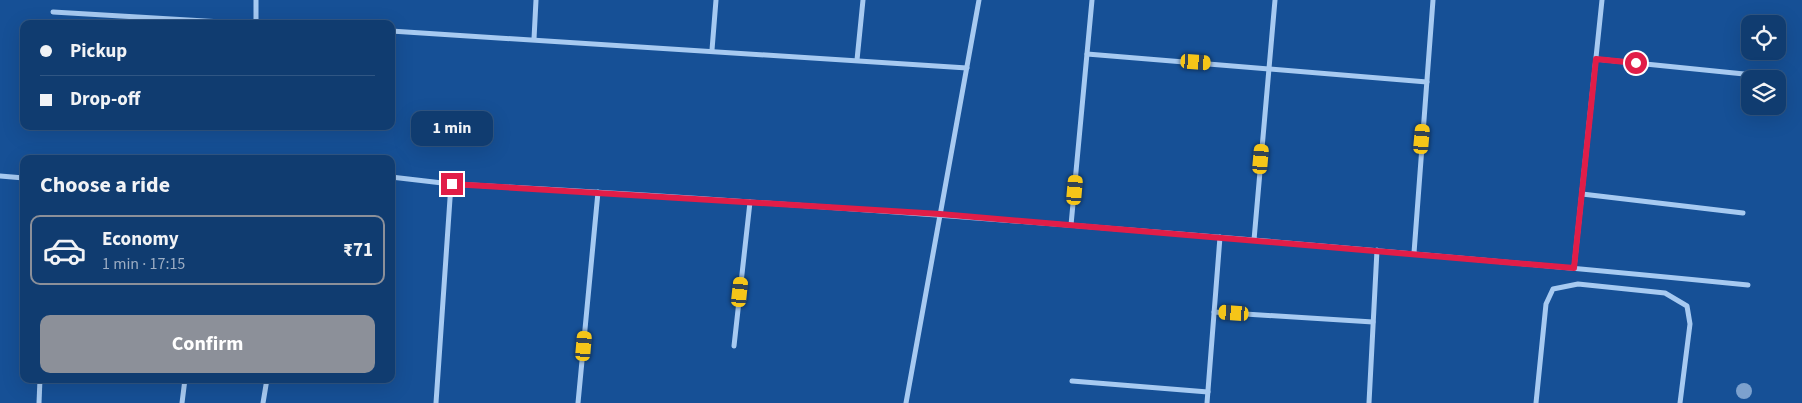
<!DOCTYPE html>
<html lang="en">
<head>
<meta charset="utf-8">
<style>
	:root { --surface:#103c70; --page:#194375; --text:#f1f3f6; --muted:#9cadc3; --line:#305683; --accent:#8c9099 }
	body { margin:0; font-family:"Source Sans 3",sans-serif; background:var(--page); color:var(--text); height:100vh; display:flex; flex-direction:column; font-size:19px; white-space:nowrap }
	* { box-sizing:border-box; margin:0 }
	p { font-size:16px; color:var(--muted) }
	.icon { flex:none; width:28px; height:28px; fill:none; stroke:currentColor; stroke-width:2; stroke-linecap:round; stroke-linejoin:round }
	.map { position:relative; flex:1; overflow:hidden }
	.details { position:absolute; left:20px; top:155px; width:375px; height:228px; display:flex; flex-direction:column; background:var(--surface); border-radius:10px; box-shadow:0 5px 20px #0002,0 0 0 1px var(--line) }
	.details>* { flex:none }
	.hud { position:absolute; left:20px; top:20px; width:375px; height:110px; border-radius:10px; box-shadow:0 5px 20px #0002,0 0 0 1px var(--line); display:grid; align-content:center; height:110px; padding:0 20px; background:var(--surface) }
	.controls { position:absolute; left:1741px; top:15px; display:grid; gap:10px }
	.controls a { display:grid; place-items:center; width:45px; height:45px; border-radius:10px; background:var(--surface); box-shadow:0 5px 20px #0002,0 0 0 1px var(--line); font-size:25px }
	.end { position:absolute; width:22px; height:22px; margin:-11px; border:6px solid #e11d48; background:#fff; box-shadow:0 0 0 2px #fff }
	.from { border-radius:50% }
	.bubble { position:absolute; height:35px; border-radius:10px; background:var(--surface); box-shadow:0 5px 20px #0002,0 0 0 1px var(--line); font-size:16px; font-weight:700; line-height:35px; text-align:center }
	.car { position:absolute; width:15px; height:30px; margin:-15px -8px; border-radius:6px; box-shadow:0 0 4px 1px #0007; background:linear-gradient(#f5c518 24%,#345 0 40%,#f5c518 0 76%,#345 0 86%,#f5c518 0) }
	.hud b { display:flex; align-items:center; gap:18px; height:48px; font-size:19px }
	.hud b+b { border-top:1px solid var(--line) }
	.hud i { width:12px; height:12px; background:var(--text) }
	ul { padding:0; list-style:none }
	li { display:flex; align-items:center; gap:15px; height:70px; margin:0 10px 8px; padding:0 10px; border:2px solid transparent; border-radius:10px }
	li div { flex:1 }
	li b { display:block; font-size:19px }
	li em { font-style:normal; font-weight:700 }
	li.selected { border-color:var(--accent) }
	li>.icon { width:45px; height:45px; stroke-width:1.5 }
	h2 { padding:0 20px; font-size:22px; line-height:60px }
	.primary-button { display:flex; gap:10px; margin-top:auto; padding:10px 20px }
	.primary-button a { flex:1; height:58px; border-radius:10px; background:var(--accent); color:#fff; font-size:20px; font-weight:700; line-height:58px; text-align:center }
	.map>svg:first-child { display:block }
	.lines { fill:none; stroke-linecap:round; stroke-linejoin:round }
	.street { stroke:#a7caf1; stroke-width:5 }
	.tree { fill:#7ca1ce }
	.route { stroke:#e11d48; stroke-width:6 }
</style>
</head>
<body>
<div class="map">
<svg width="1802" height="403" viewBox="0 0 1802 403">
	<rect width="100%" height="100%" fill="#165096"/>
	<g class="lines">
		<!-- street -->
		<g class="street">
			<polyline points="53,12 256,24"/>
			<polyline points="256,24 256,0"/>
			<polyline points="391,31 967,68"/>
			<polyline points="534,39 536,0"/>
			<polyline points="712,50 716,0"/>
			<polyline points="1087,54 1427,82"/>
			<polyline points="1596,59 1754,75"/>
			<polyline points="857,60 863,0"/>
			<polyline points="0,176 24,178"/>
			<path d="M391,177l60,7c433,23 865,59 1297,101"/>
			<polyline points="1582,194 1743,213"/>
			<polyline points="1071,225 1092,0"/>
			<polyline points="1254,240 1275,0"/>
			<polyline points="1414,253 1433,0"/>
			<polyline points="1574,268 1602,0"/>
			<polyline points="1214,312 1373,322"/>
			<polyline points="734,346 750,202"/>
			<polyline points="1072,381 1208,392"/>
			<polyline points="39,403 40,379"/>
			<polyline points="182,403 185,379"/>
			<polyline points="263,403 267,379"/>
			<polyline points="436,403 451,184"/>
			<polyline points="578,403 598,192"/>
			<polyline points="906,403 979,0"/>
			<polyline points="1207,403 1220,237"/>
			<polyline points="1369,403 1377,250"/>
			<polyline points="1536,403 1546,304 1553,289 1578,284 1665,293 1687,306 1690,324 1680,403"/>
		</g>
	</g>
	<!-- trees -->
	<circle class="tree" cx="1744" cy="391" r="8"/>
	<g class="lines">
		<!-- route -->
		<polyline class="route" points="452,184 940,214 1574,268 1596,59 1636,63"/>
	</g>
</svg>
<div class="controls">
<a><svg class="icon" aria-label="locate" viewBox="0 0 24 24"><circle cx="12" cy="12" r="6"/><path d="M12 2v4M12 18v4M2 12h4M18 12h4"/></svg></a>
<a><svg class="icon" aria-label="layers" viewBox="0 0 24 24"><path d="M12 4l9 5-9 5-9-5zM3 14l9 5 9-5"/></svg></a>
</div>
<i class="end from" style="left:1636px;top:63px"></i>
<i class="end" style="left:452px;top:184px"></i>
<div class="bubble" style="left:411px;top:111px;width:82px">1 min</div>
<i class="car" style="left:1196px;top:62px;rotate:94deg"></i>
<i class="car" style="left:1422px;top:139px;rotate:5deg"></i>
<i class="car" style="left:1261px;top:159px;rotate:5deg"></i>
<i class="car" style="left:1075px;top:190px;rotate:5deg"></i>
<i class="car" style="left:740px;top:292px;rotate:6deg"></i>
<i class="car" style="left:1234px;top:313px;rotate:274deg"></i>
<i class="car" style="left:584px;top:346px;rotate:5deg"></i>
<div class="hud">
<b><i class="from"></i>Pickup</b>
<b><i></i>Drop-off</b>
</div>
<section class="details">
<h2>Choose a ride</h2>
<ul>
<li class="selected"><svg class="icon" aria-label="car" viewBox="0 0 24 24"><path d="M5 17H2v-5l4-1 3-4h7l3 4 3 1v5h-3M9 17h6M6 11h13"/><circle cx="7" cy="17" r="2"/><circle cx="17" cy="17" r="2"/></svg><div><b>Economy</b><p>1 min · 17:15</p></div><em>₹71</em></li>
</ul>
<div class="primary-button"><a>Confirm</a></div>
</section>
</div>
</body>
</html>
